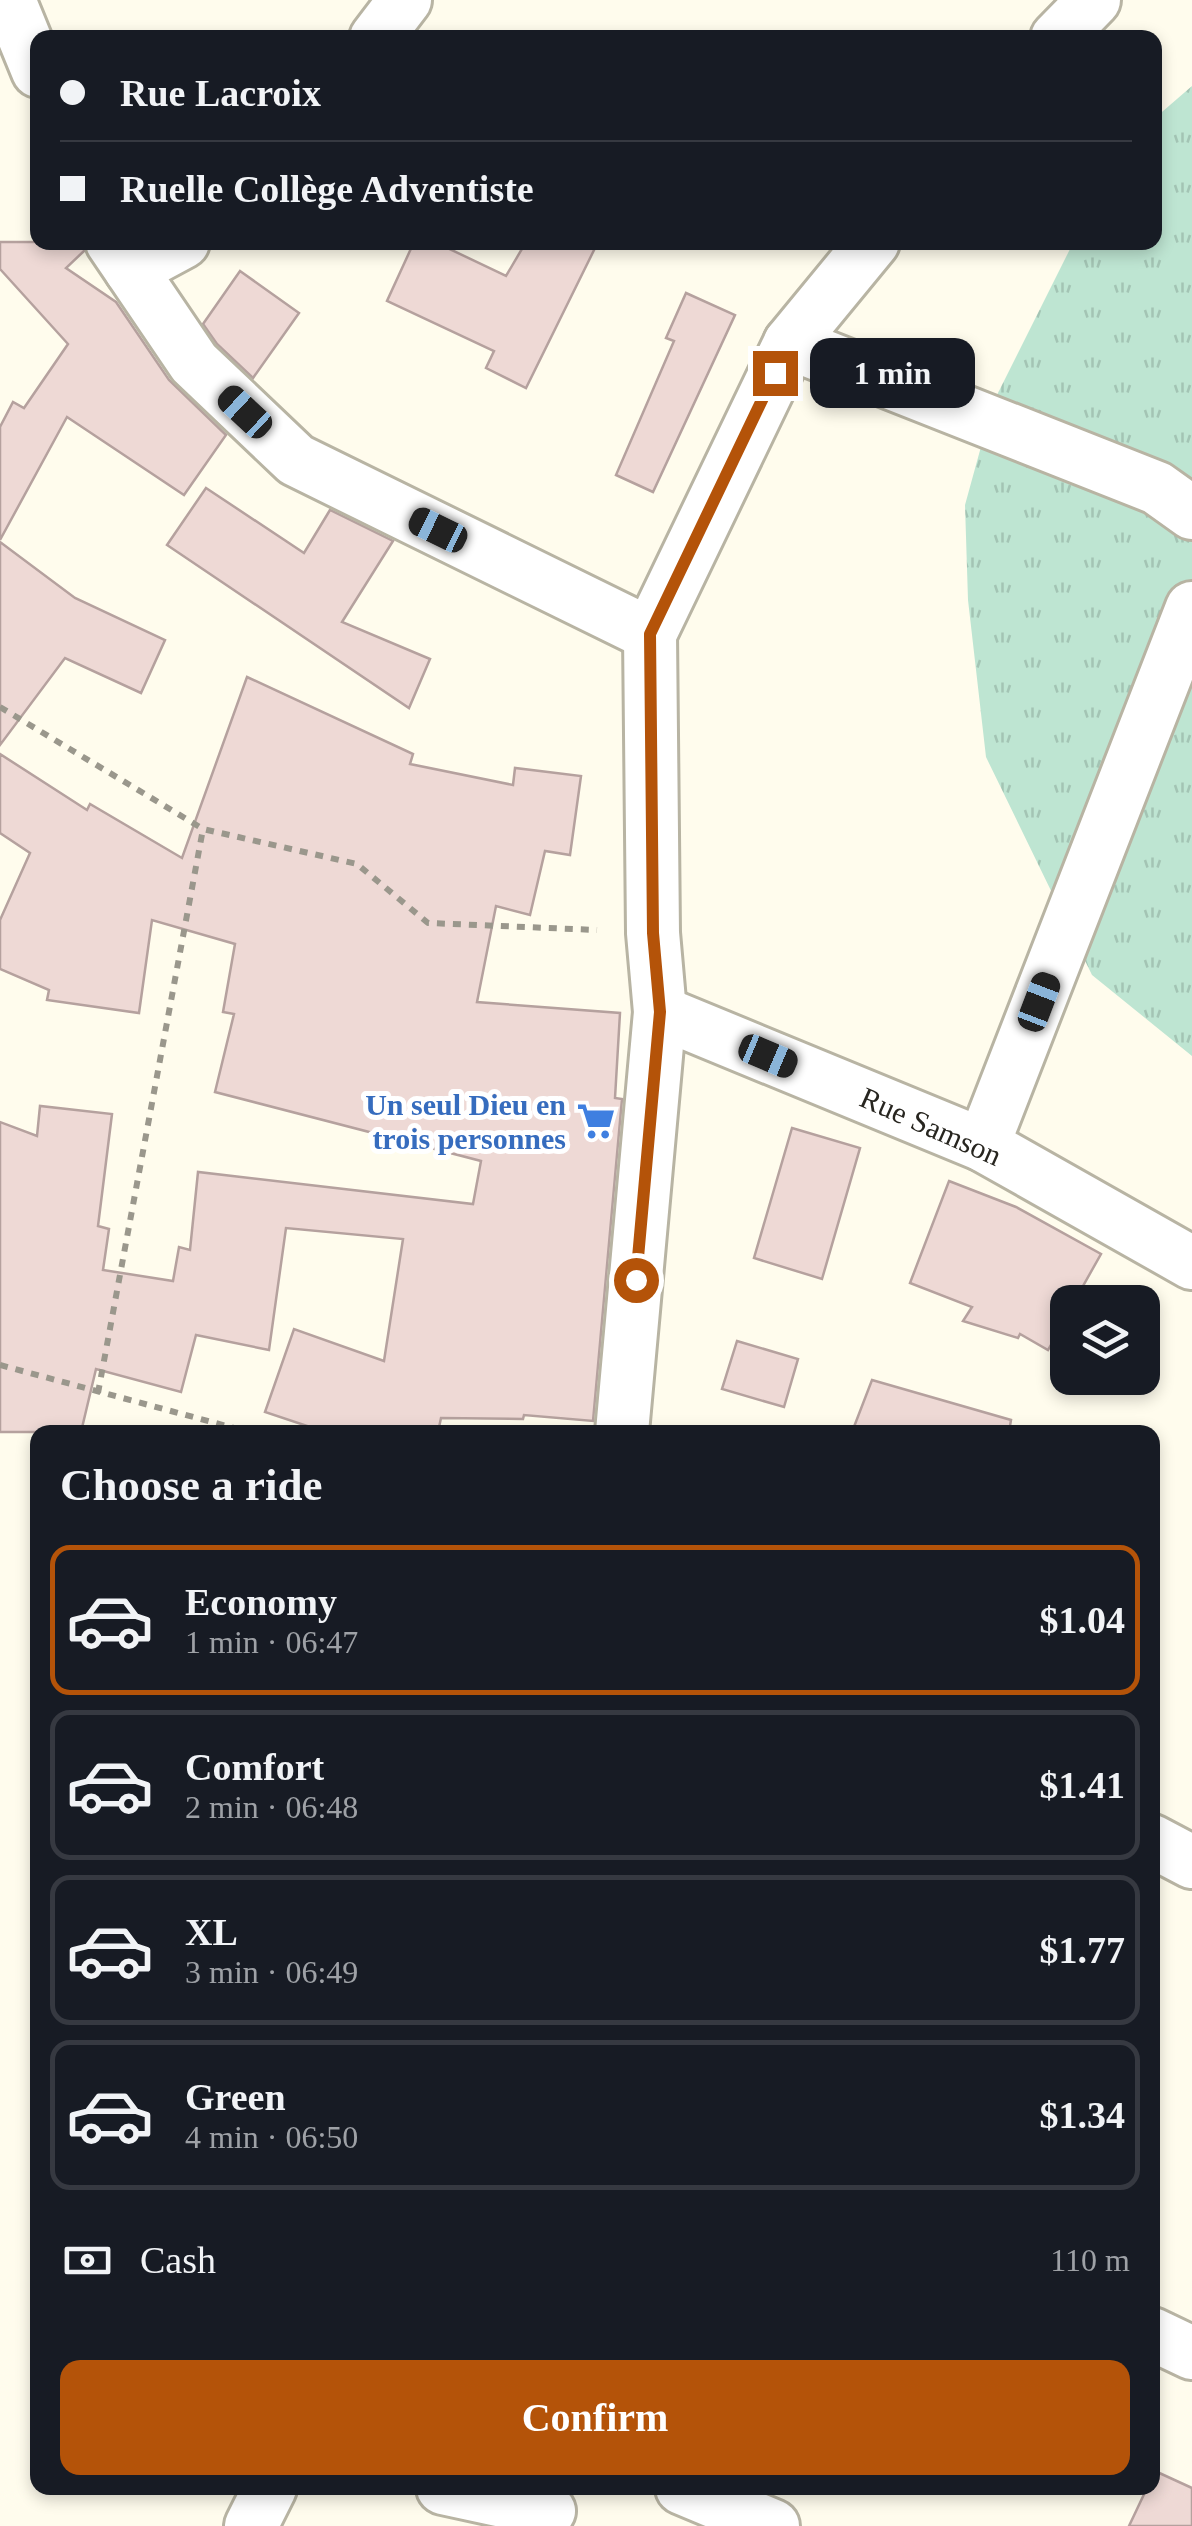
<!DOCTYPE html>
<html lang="en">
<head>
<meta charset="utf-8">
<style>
	:root { --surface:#171b24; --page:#242831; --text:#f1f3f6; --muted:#9ea1a6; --line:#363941; --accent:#b45309 }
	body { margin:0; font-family:Georgia,serif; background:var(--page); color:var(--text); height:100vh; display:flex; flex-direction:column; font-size:38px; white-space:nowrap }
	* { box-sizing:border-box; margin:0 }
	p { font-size:32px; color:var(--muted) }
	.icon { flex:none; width:55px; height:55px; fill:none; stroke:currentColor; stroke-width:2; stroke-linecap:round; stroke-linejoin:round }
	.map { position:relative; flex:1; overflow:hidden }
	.details { position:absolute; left:30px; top:1425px; width:1130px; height:1070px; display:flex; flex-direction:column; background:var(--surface); border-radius:20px; box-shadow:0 5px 15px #0003 }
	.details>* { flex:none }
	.guide { position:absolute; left:30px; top:30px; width:1132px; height:220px; border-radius:20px; box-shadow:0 5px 15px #0003; display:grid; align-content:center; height:220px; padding:0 30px; background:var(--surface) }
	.fabs { position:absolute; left:1050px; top:1285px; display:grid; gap:20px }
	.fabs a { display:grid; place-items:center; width:110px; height:110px; border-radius:20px; background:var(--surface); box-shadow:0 5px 15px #0003; font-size:50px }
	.end { position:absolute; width:45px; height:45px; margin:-22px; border:12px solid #b45309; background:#fff; box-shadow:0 0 0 5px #fff }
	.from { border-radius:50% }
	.bubble { position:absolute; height:70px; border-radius:20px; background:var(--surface); box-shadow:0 5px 15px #0003; font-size:32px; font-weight:700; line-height:70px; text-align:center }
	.car { position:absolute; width:30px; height:60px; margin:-30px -15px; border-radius:12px; box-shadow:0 0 8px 2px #0007; background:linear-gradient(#222 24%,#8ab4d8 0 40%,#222 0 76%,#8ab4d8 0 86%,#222 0) }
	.guide b { display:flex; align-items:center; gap:35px; height:95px; font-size:38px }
	.guide b+b { border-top:2px solid var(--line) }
	.guide i { width:25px; height:25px; background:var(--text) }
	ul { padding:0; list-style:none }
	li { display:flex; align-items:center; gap:30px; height:150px; margin:0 20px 15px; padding:0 10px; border:5px solid var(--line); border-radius:20px }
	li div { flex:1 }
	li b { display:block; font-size:38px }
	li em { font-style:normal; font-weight:700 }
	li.selected { border-color:var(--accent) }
	li>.icon { width:90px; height:90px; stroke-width:1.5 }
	h2 { padding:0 30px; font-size:45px; line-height:120px }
	.pay { display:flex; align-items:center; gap:25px; height:110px; padding:0 30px; font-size:38px }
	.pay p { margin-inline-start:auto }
	.action { display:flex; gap:20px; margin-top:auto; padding:20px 30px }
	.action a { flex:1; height:115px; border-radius:20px; background:var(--accent); color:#fff; font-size:40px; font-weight:700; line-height:115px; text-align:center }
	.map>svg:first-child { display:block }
	.grass { fill:url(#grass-tufts) }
	.building { fill:#eed9d5; stroke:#b5a19e; stroke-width:2.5 }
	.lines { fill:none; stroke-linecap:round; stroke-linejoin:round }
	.street-casing { stroke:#b8b4a3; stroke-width:58 }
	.path { stroke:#9a978c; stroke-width:6; stroke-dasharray:8 8; stroke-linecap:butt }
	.street { stroke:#fff; stroke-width:52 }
	.route { stroke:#b45309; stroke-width:12 }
	.labels { text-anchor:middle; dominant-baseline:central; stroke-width:10; stroke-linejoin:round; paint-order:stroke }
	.shop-label { font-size:30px; font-weight:bold; fill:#366cbe; stroke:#fff; text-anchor:end }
	.street-label { font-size:30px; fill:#27251f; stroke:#fff }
</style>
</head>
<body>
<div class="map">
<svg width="1192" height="2526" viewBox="0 0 1192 2526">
	<defs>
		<pattern id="grass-tufts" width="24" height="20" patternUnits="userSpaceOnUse" patternTransform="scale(2.5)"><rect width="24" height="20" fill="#bee5d2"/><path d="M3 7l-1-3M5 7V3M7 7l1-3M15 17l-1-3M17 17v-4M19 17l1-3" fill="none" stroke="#a3c4b4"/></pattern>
	</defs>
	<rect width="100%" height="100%" fill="#fffced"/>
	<!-- grass -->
	<polygon class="grass" points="1192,86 1192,1056 1092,975 986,757 968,600 965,505 993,403 1073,243 1155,242 1155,118"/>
	<!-- building -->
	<g class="building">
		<polygon points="0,242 82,242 84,251 66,268 116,302 169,380 226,435 184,495 67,417 0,540 0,427 13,402 24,408 68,344 0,269"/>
		<polygon points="414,242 435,242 506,276 526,242 598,242 526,388 486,368 494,351 387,301"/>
		<polygon points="240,271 299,313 253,378 217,344 203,324"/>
		<polygon points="686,293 735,315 653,492 616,475 674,341 666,338"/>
		<polygon points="206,488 304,553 330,510 393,541 342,622 430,659 409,708 167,545"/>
		<polygon points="0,542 75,598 165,640 141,693 65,658 0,745"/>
		<polygon points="247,677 413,754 410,764 513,785 515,768 581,776 570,855 545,851 530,915 496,906 477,1002 620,1013 615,1098 622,1099 593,1421 524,1415 523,1419 441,1418 438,1432 325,1432 265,1412 294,1329 384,1361 403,1239 286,1228 269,1350 196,1335 181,1392 96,1369 81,1432 0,1432 0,1122 37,1136 40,1106 112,1114 98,1226 109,1229 103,1270 173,1281 179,1247 190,1250 198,1172 473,1204 481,1161 215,1092 234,1014 223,1012 235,944 152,920 139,1013 47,1000 49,990 0,969 0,920 30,853 0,833 0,754 87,810 90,804 182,858"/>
		<polygon points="792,1128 860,1148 822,1279 754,1258"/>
		<polygon points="949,1181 1016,1207 1101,1254 1074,1302 1068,1302 1068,1315 1048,1350 1020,1334 1018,1338 963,1321 972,1307 910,1283"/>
		<polygon points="737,1341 798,1359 784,1407 722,1389"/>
		<polygon points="872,1380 1011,1420 1009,1432 852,1432"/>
		<polygon points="1155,2471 1192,2488 1192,2526 1129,2526 1147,2488 1152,2488"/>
	</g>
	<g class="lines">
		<!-- street casing -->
		<g class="street-casing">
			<g id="street">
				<polyline points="9,0 38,71"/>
				<polyline points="376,38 405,0"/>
				<polyline points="1057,38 1094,0"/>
				<polyline points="112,242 194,363 296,460 650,634"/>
				<polyline points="131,270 183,242"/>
				<polyline points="790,343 1157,488 1192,513"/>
				<polyline points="660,1012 983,1145 1192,1263"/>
				<polyline points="983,1145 1192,608"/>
				<polyline points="622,1432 660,1012 653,933 650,634 790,343 873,242"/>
				<polyline points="1152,1841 1192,1862"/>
				<polyline points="1152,2334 1192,2353"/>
				<polyline points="443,2488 549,2511"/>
				<polyline points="682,2488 773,2526"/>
				<polyline points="251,2526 270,2488"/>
			</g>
		</g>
		<!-- path -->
		<g class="path">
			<polyline points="0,707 203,829 357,864 428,923 597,930"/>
			<polyline points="0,1365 249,1432"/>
			<polyline points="98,1393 203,829"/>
		</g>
		<!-- street -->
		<use href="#street" class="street"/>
	</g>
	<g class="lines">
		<!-- route -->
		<polyline class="route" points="636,1280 660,1012 653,933 650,634 775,373"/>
	</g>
	<!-- icons -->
	<defs>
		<g id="supermarket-bare" transform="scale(3)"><path d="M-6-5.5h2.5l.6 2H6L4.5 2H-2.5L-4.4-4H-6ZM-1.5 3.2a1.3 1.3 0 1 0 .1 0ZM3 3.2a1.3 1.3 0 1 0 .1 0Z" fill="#3f7fe0" stroke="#fff" stroke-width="2.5" paint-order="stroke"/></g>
	</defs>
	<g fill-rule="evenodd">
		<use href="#supermarket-bare" x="596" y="1121"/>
	</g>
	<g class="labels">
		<!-- shop labels -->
		<g class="shop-label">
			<text x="566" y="1104">Un seul Dieu en<tspan x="566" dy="34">trois personnes</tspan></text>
		</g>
		<!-- street labels -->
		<g class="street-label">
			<text transform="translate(931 1126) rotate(24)">Rue Samson</text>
		</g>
	</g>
</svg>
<div class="fabs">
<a><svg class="icon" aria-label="layers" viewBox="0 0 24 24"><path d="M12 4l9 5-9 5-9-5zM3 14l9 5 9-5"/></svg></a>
</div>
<i class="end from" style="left:636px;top:1280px"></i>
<i class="end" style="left:775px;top:373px"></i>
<div class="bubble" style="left:810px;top:338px;width:165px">1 min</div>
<i class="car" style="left:245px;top:412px;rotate:313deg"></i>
<i class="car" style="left:438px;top:530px;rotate:296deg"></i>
<i class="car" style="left:1039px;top:1002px;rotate:21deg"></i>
<i class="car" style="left:768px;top:1056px;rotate:113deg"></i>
<div class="guide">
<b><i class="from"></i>Rue Lacroix</b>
<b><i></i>Ruelle Collège Adventiste</b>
</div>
<section class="details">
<h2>Choose a ride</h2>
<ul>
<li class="selected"><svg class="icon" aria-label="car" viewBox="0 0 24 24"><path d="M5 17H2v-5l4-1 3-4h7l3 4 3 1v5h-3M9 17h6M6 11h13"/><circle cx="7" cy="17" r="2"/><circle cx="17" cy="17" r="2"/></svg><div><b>Economy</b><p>1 min · 06:47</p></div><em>$1.04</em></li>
<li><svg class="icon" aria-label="car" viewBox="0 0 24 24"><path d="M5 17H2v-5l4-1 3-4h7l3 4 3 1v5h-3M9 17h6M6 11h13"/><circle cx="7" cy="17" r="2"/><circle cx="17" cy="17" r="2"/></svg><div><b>Comfort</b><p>2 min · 06:48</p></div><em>$1.41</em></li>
<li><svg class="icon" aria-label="car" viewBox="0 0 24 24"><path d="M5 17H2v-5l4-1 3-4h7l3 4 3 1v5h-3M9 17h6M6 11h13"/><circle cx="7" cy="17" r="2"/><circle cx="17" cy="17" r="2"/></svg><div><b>XL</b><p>3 min · 06:49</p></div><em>$1.77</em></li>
<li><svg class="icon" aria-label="car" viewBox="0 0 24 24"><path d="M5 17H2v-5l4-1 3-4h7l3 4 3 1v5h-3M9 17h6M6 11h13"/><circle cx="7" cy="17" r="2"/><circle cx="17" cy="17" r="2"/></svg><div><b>Green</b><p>4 min · 06:50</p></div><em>$1.34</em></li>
</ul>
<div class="pay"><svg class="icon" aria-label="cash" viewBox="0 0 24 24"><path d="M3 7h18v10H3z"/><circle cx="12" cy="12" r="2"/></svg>Cash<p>110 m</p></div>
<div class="action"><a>Confirm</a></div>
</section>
</div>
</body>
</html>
